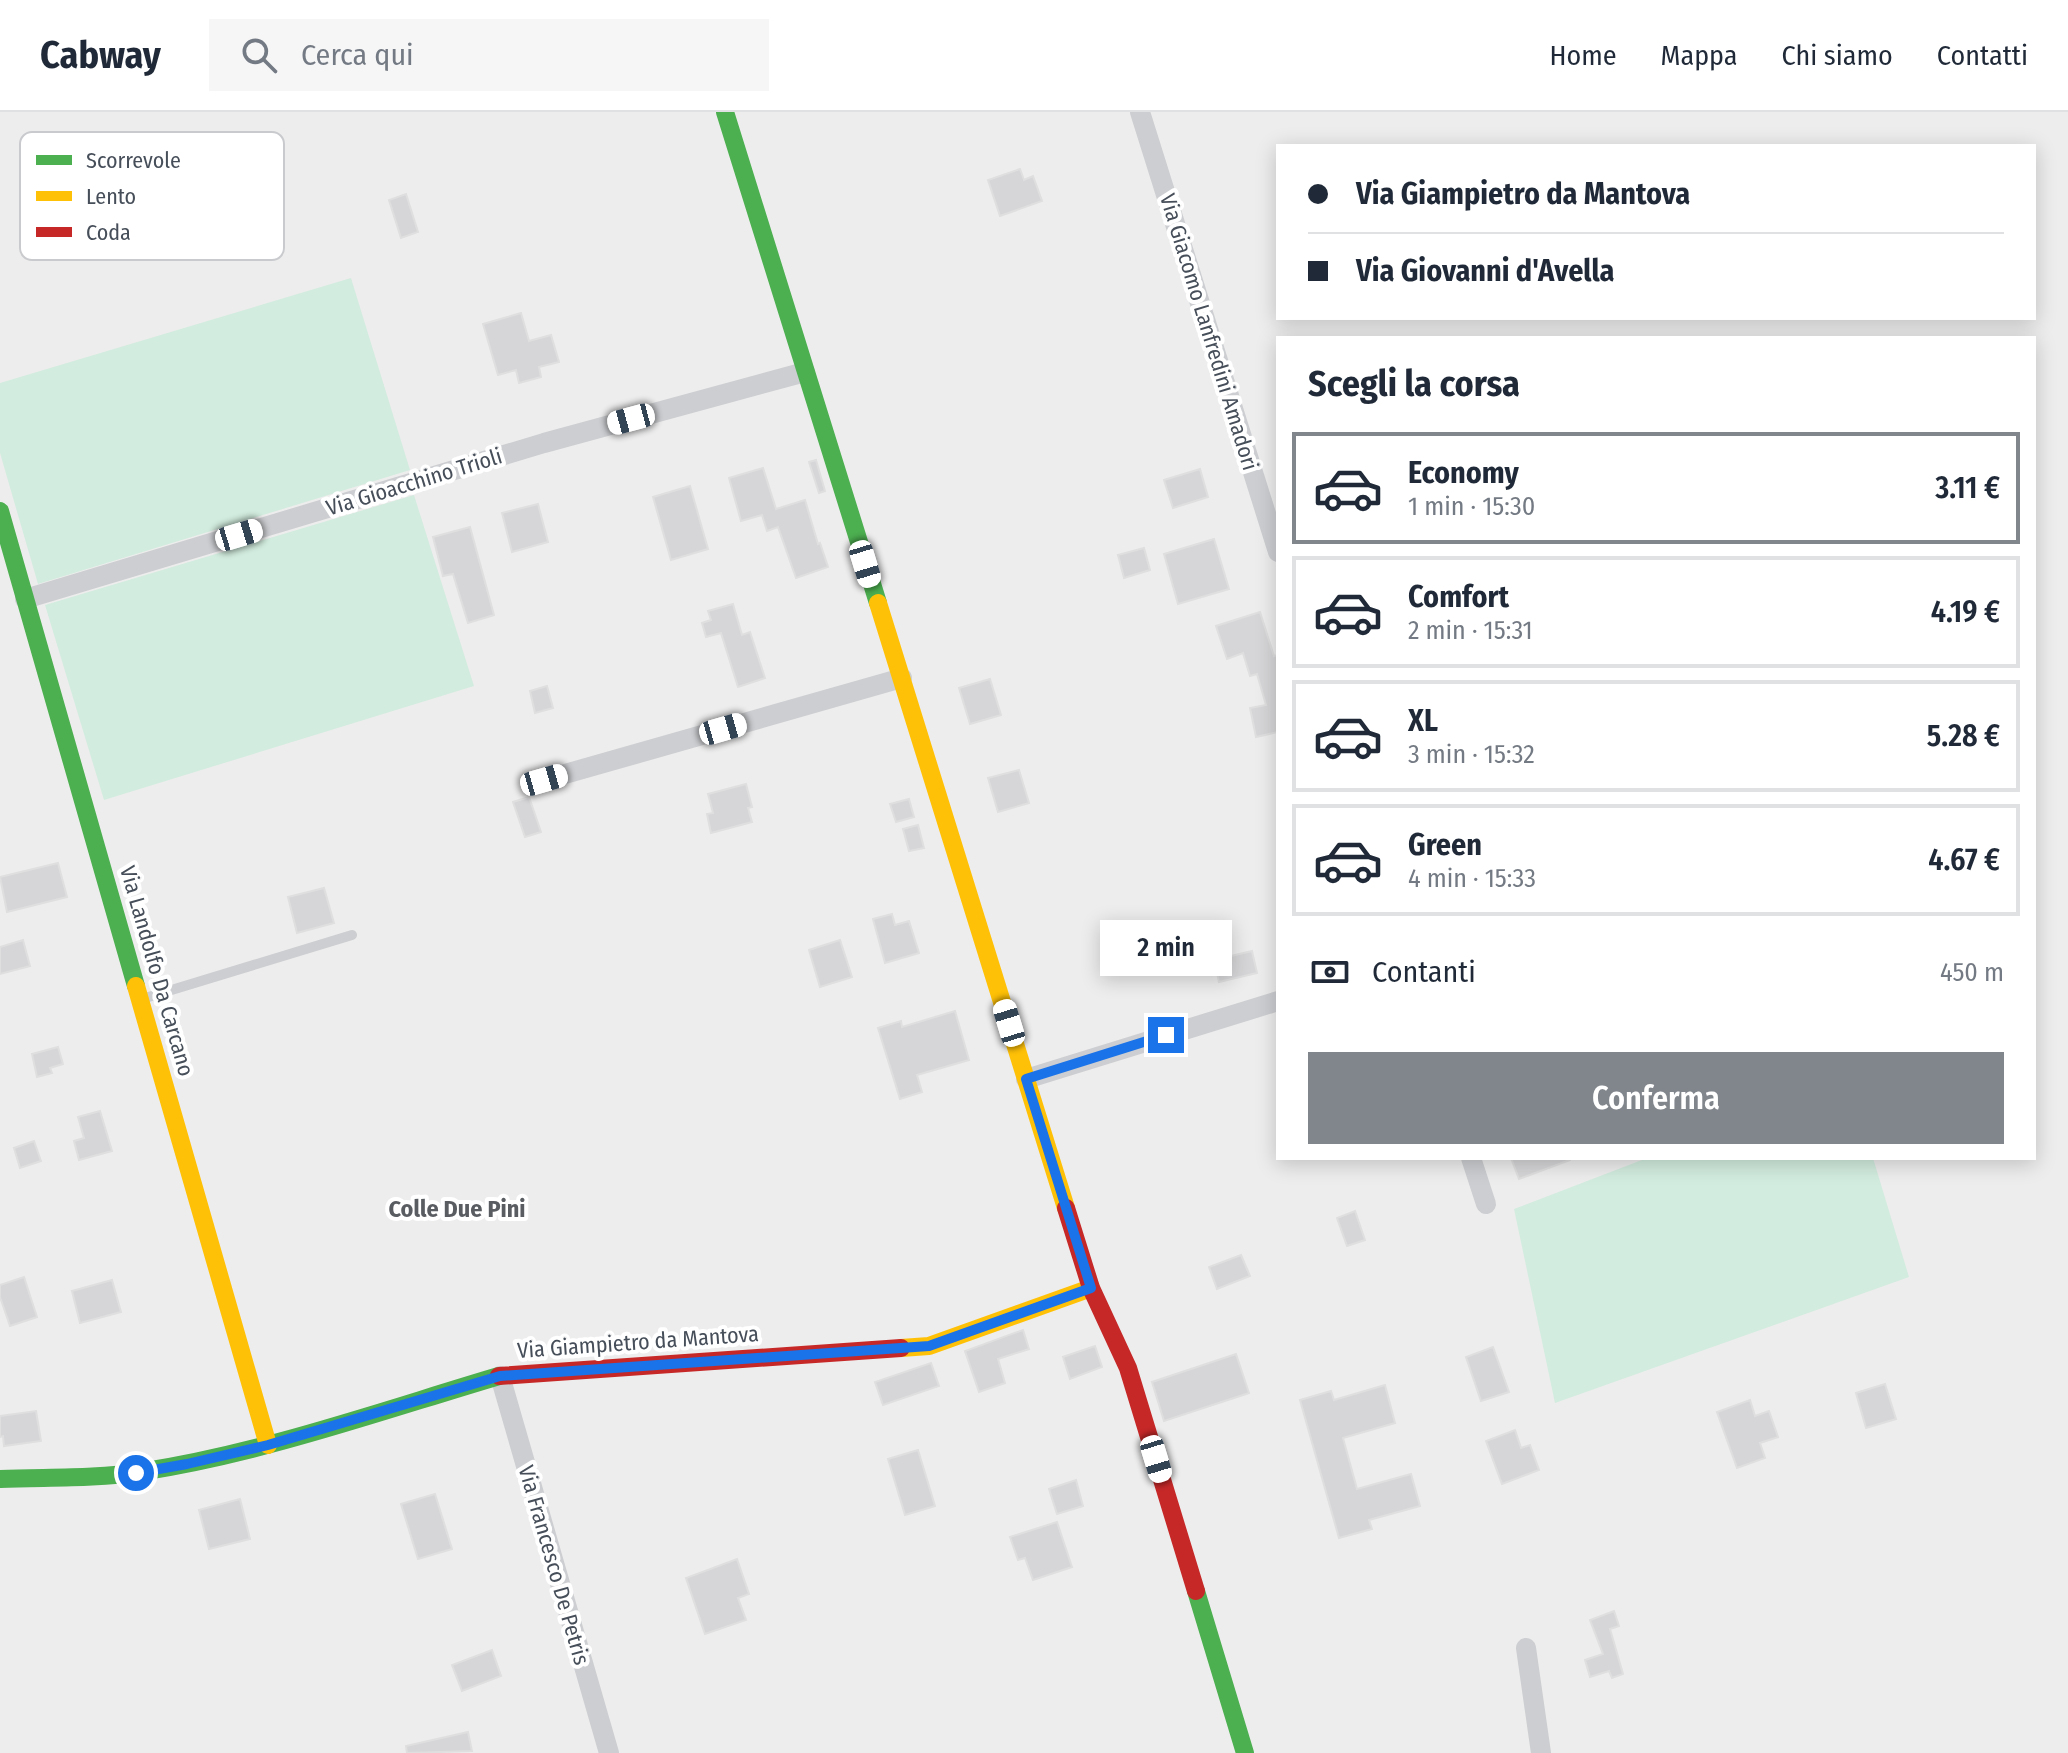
<!DOCTYPE html>
<html lang="it">
<head>
<meta charset="utf-8">
<style>
	:root { --surface:#fff; --page:#f6f6f7; --text:#1f2937; --muted:#747a83; --line:#e0e1e3; --accent:#81868d }
	body { margin:0; font-family:"Fira Sans Condensed",sans-serif; background:var(--page); color:var(--text); height:100vh; display:flex; flex-direction:column; font-size:30px; white-space:nowrap }
	* { box-sizing:border-box; margin:0 }
	p { font-size:26px; color:var(--muted) }
	.icon { flex:none; width:44px; height:44px; fill:none; stroke:currentColor; stroke-width:2; stroke-linecap:round; stroke-linejoin:round }
	.map { position:relative; flex:1; overflow:hidden }
	.side { position:absolute; left:1276px; top:224px; width:760px; height:824px; display:flex; flex-direction:column; background:var(--surface); border-radius:0px; box-shadow:0 4px 20px #0003 }
	.side>* { flex:none }
	.hud { position:absolute; left:1276px; top:32px; width:760px; height:176px; border-radius:0px; box-shadow:0 4px 20px #0003; display:grid; align-content:center; height:176px; padding:0 32px; background:var(--surface) }
	.end { position:absolute; width:36px; height:36px; margin:-18px; border:10px solid #1a73e8; background:#fff; box-shadow:0 0 0 4px #fff }
	.from { border-radius:50% }
	.bubble { position:absolute; height:56px; border-radius:0px; background:var(--surface); box-shadow:0 4px 20px #0003; font-size:26px; font-weight:600; line-height:56px; text-align:center }
	.car { position:absolute; width:24px; height:48px; margin:-24px -12px; border-radius:10px; box-shadow:0 0 6px 2px #0007; background:linear-gradient(#fff 24%,#345 0 40%,#fff 0 76%,#345 0 86%,#fff 0) }
	.hud b { display:flex; align-items:center; gap:28px; height:76px; font-size:30px }
	.hud b+b { border-top:2px solid var(--line) }
	.hud i { width:20px; height:20px; background:var(--text) }
	ul { padding:0; list-style:none }
	li { display:flex; align-items:center; gap:24px; height:112px; margin:0 16px 12px; padding:0 16px; border:4px solid var(--line); border-radius:0px }
	li div { flex:1 }
	li b { display:block; font-size:30px }
	li em { font-style:normal; font-weight:600 }
	li.current { border-color:var(--accent) }
	li>.icon { width:72px; height:72px; stroke-width:1.5 }
	h2 { padding:0 32px; font-size:36px; line-height:96px }
	.pay { display:flex; align-items:center; gap:20px; height:88px; padding:0 32px; font-size:30px }
	.pay p { margin-inline-start:auto }
	.action { display:flex; gap:16px; margin-top:auto; padding:16px 32px }
	.action a { flex:1; height:92px; border-radius:0px; background:var(--accent); color:#fff; font-size:32px; font-weight:600; line-height:92px; text-align:center }
	header { display:flex; align-items:center; gap:48px; box-sizing:border-box; height:112px; padding:0 40px; background:var(--surface); border-bottom:2px solid var(--line) }
	header strong { font-size:38px }
	nav { display:flex; gap:44px; margin-inline-start:auto; font-size:28px }
	.search { width:560px; height:72px; background:var(--page); display:flex; align-items:center; gap:20px; box-sizing:border-box; padding:0 28px; border-radius:0px; color:var(--muted); font-size:30px }
	.map>svg:first-child { display:block }
	.green { fill:#d2ecdf }
	.building { fill:#d6d5d7; stroke:#dfdfe0; stroke-width:2 }
	.lines { fill:none; stroke-linecap:round; stroke-linejoin:round }
	.lane { stroke:#ccced1; stroke-width:10 }
	.street { stroke:#ccced1; stroke-width:20 }
	.fast { stroke:#4caf50; stroke-width:18 }
	.slow { stroke:#ffc107; stroke-width:18 }
	.jam { stroke:#c62828; stroke-width:18 }
	.route { stroke:#1a73e8; stroke-width:10 }
	.labels { text-anchor:middle; dominant-baseline:central; stroke-width:8; stroke-linejoin:round; paint-order:stroke }
	.street-label { font-size:22px; fill:#464e59; stroke:#fff }
	.neighbourhood-label { font-size:24px; font-weight:bold; fill:#595c61; stroke:#fff }
	.key { fill:#fff; stroke:#c8cacd; stroke-width:2 }
	.key-label { font-size:22px; fill:#464e59 }
</style>
</head>
<body>
<header>
<strong>Cabway</strong>
<div class="search"><svg class="icon" aria-label="search" viewBox="0 0 24 24"><circle cx="10" cy="10" r="6"/><path d="M15 15l6 6"/></svg>Cerca qui</div>
<nav><a>Home</a><a>Mappa</a><a>Chi siamo</a><a>Contatti</a></nav>
</header>
<div class="map">
<svg width="2068" height="1641" viewBox="0 0 2068 1641">
	<rect width="100%" height="100%" fill="#eeeded"/>
	<!-- green -->
	<g class="green">
		<polygon points="351,166 410,358 38,472 0,341 0,271"/>
		<polygon points="414,383 474,574 104,688 45,493"/>
		<polygon points="1647,1046 1873,1046 1909,1165 1555,1291 1514,1097"/>
	</g>
	<!-- building -->
	<g class="building">
		<polygon points="1020,57 1024,68 1033,64 1042,89 1000,104 988,68"/>
		<polygon points="406,82 418,120 401,126 389,88"/>
		<polygon points="521,201 529,229 551,223 559,250 539,255 541,265 519,271 516,258 498,263 483,212"/>
		<polygon points="816,348 825,379 819,381 809,350"/>
		<polygon points="763,356 776,397 805,388 818,432 820,431 828,455 796,466 778,415 767,419 762,403 741,409 729,366"/>
		<polygon points="1200,357 1208,385 1173,396 1164,368"/>
		<polygon points="690,374 708,437 671,448 653,385"/>
		<polygon points="538,392 548,430 512,440 502,401"/>
		<polygon points="470,415 494,503 468,511 453,462 443,464 433,425"/>
		<polygon points="1214,427 1229,477 1178,492 1164,442"/>
		<polygon points="1144,436 1150,458 1124,466 1118,443"/>
		<polygon points="733,492 742,523 750,520 765,566 738,575 721,521 706,525 702,511 711,508 708,499"/>
		<polygon points="1260,500 1274,544 1278,543 1278,620 1256,625 1250,596 1266,593 1257,562 1250,564 1243,541 1227,547 1216,514"/>
		<polygon points="990,567 1001,603 970,612 959,576"/>
		<polygon points="547,574 553,596 535,601 530,579"/>
		<polygon points="1019,658 1029,691 998,700 988,666"/>
		<polygon points="746,672 752,695 748,696 752,710 711,721 707,702 713,701 708,682"/>
		<polygon points="529,685 541,720 525,725 513,690"/>
		<polygon points="909,687 914,705 896,710 890,692"/>
		<polygon points="918,713 924,736 909,739 903,717"/>
		<polygon points="58,751 67,785 7,800 0,765"/>
		<polygon points="324,776 334,811 297,821 288,785"/>
		<polygon points="892,802 895,813 909,809 919,841 885,851 873,807"/>
		<polygon points="23,828 30,854 0,862 0,835"/>
		<polygon points="840,828 852,865 820,875 809,838"/>
		<polygon points="1252,839 1257,861 1219,870 1214,848"/>
		<polygon points="955,899 969,948 917,963 922,980 900,987 878,916 901,909 902,915"/>
		<polygon points="58,935 63,952 50,956 52,961 37,965 32,942"/>
		<polygon points="100,999 112,1039 79,1048 74,1029 84,1026 78,1005"/>
		<polygon points="34,1029 41,1049 20,1056 14,1036"/>
		<polygon points="1511,1046 1570,1046 1570,1048 1519,1067"/>
		<polygon points="1355,1099 1365,1128 1347,1134 1337,1106"/>
		<polygon points="1241,1143 1250,1164 1217,1177 1209,1155"/>
		<polygon points="24,1165 37,1205 10,1214 0,1185 0,1173"/>
		<polygon points="112,1168 121,1200 80,1211 72,1179"/>
		<polygon points="1023,1218 1029,1237 998,1247 1005,1271 979,1280 965,1239"/>
		<polygon points="1095,1234 1102,1255 1070,1267 1063,1245"/>
		<polygon points="1493,1235 1509,1280 1481,1289 1466,1245"/>
		<polygon points="1236,1242 1249,1281 1164,1309 1152,1270"/>
		<polygon points="931,1251 939,1274 883,1293 875,1270"/>
		<polygon points="1885,1272 1896,1307 1866,1316 1856,1281"/>
		<polygon points="1385,1273 1395,1311 1343,1326 1357,1377 1411,1362 1420,1394 1369,1408 1372,1417 1339,1426 1300,1288 1331,1279 1334,1288"/>
		<polygon points="1750,1288 1755,1304 1769,1299 1778,1325 1760,1331 1765,1346 1737,1356 1717,1300"/>
		<polygon points="36,1299 41,1329 4,1334 3,1324 0,1325 0,1304"/>
		<polygon points="1515,1318 1521,1336 1530,1333 1539,1358 1502,1372 1486,1329"/>
		<polygon points="918,1338 935,1394 905,1403 888,1347"/>
		<polygon points="1076,1368 1083,1394 1057,1402 1049,1377"/>
		<polygon points="435,1382 452,1437 418,1447 401,1392"/>
		<polygon points="240,1387 250,1427 209,1437 199,1398"/>
		<polygon points="1057,1410 1072,1455 1033,1468 1025,1446 1018,1448 1010,1425"/>
		<polygon points="737,1447 749,1482 738,1486 746,1508 705,1522 686,1466"/>
		<polygon points="1614,1499 1619,1514 1610,1517 1623,1562 1612,1566 1609,1559 1590,1565 1585,1548 1603,1542 1590,1508"/>
		<polygon points="492,1538 501,1564 462,1579 452,1553"/>
		<polygon points="468,1620 472,1639 407,1641 406,1634"/>
	</g>
	<g class="lines">
		<!-- lane -->
		<polyline class="lane" points="142,887 352,823"/>
		<!-- street -->
		<g class="street">
			<polyline points="1140,0 1278,440"/>
			<polyline points="25,487 544,331 805,260"/>
			<polyline points="544,668 902,566"/>
			<polyline points="1026,967 1278,889"/>
			<polyline points="1471,1046 1486,1092"/>
			<polyline points="500,1264 609,1641"/>
			<polyline points="1526,1536 1541,1641"/>
		</g>
		<!-- fast -->
		<g class="fast">
			<polyline points="725,0 878,491"/>
			<polyline points="0,399 136,874"/>
			<path d="M0,1367c46,-2 95,0 140,-7 123,-19 241,-61 359,-96"/>
			<polyline points="1196,1479 1245,1641"/>
		</g>
		<!-- slow -->
		<g class="slow">
			<polyline points="878,491 1066,1096"/>
			<polyline points="136,874 268,1333"/>
			<polyline points="901,1236 929,1234 1091,1176"/>
		</g>
		<!-- jam -->
		<g class="jam">
			<polyline points="1066,1096 1091,1176 1128,1256 1196,1479"/>
			<polyline points="499,1264 901,1236"/>
		</g>
	</g>
	<g class="lines">
		<!-- route -->
		<polyline class="route" points="136,1361 187,1352 268,1333 500,1264 929,1234 1091,1176 1026,967 1166,923"/>
	</g>
	<g class="labels">
		<!-- street labels -->
		<g class="street-label">
			<text transform="translate(1209 220) rotate(73)">Via Giacomo Lanfredini Amadori</text>
			<text transform="translate(414 370) rotate(-17)">Via Gioacchino Trioli</text>
			<text transform="translate(157 859) rotate(74)">Via Landolfo Da Carcano</text>
			<text transform="translate(638 1230) rotate(-4)">Via Giampietro da Mantova</text>
			<text transform="translate(554 1453) rotate(74)">Via Francesco De Petris</text>
		</g>
		<!-- neighbourhood labels -->
		<g class="neighbourhood-label">
			<text x="457" y="1097">Colle Due Pini</text>
		</g>
	</g>
	<!-- legend -->
	<rect x="20" y="20" width="264" height="128" rx="12" class="key"/>
	<rect x="36" y="43" width="36" height="10" fill="#4caf50"/>
	<rect x="36" y="79" width="36" height="10" fill="#ffc107"/>
	<rect x="36" y="115" width="36" height="10" fill="#c62828"/>
	<g class="key-label">
		<text x="86" y="56">Scorrevole</text>
		<text x="86" y="92">Lento</text>
		<text x="86" y="128">Coda</text>
	</g>
</svg>
<i class="end from" style="left:136px;top:1361px"></i>
<i class="end" style="left:1166px;top:923px"></i>
<div class="bubble" style="left:1100px;top:808px;width:132px">2 min</div>
<i class="car" style="left:631px;top:307px;rotate:255deg"></i>
<i class="car" style="left:239px;top:423px;rotate:73deg"></i>
<i class="car" style="left:865px;top:452px;rotate:163deg"></i>
<i class="car" style="left:723px;top:617px;rotate:74deg"></i>
<i class="car" style="left:544px;top:668px;rotate:74deg"></i>
<i class="car" style="left:1009px;top:911px;rotate:343deg"></i>
<i class="car" style="left:1156px;top:1347px;rotate:163deg"></i>
<div class="hud">
<b><i class="from"></i>Via Giampietro da Mantova</b>
<b><i></i>Via Giovanni d'Avella</b>
</div>
<section class="side">
<h2>Scegli la corsa</h2>
<ul>
<li class="current"><svg class="icon" aria-label="car" viewBox="0 0 24 24"><path d="M5 17H2v-5l4-1 3-4h7l3 4 3 1v5h-3M9 17h6M6 11h13"/><circle cx="7" cy="17" r="2"/><circle cx="17" cy="17" r="2"/></svg><div><b>Economy</b><p>1 min · 15:30</p></div><em>3.11 €</em></li>
<li><svg class="icon" aria-label="car" viewBox="0 0 24 24"><path d="M5 17H2v-5l4-1 3-4h7l3 4 3 1v5h-3M9 17h6M6 11h13"/><circle cx="7" cy="17" r="2"/><circle cx="17" cy="17" r="2"/></svg><div><b>Comfort</b><p>2 min · 15:31</p></div><em>4.19 €</em></li>
<li><svg class="icon" aria-label="car" viewBox="0 0 24 24"><path d="M5 17H2v-5l4-1 3-4h7l3 4 3 1v5h-3M9 17h6M6 11h13"/><circle cx="7" cy="17" r="2"/><circle cx="17" cy="17" r="2"/></svg><div><b>XL</b><p>3 min · 15:32</p></div><em>5.28 €</em></li>
<li><svg class="icon" aria-label="car" viewBox="0 0 24 24"><path d="M5 17H2v-5l4-1 3-4h7l3 4 3 1v5h-3M9 17h6M6 11h13"/><circle cx="7" cy="17" r="2"/><circle cx="17" cy="17" r="2"/></svg><div><b>Green</b><p>4 min · 15:33</p></div><em>4.67 €</em></li>
</ul>
<div class="pay"><svg class="icon" aria-label="cash" viewBox="0 0 24 24"><path d="M3 7h18v10H3z"/><circle cx="12" cy="12" r="2"/></svg>Contanti<p>450 m</p></div>
<div class="action"><a>Conferma</a></div>
</section>
</div>
</body>
</html>
